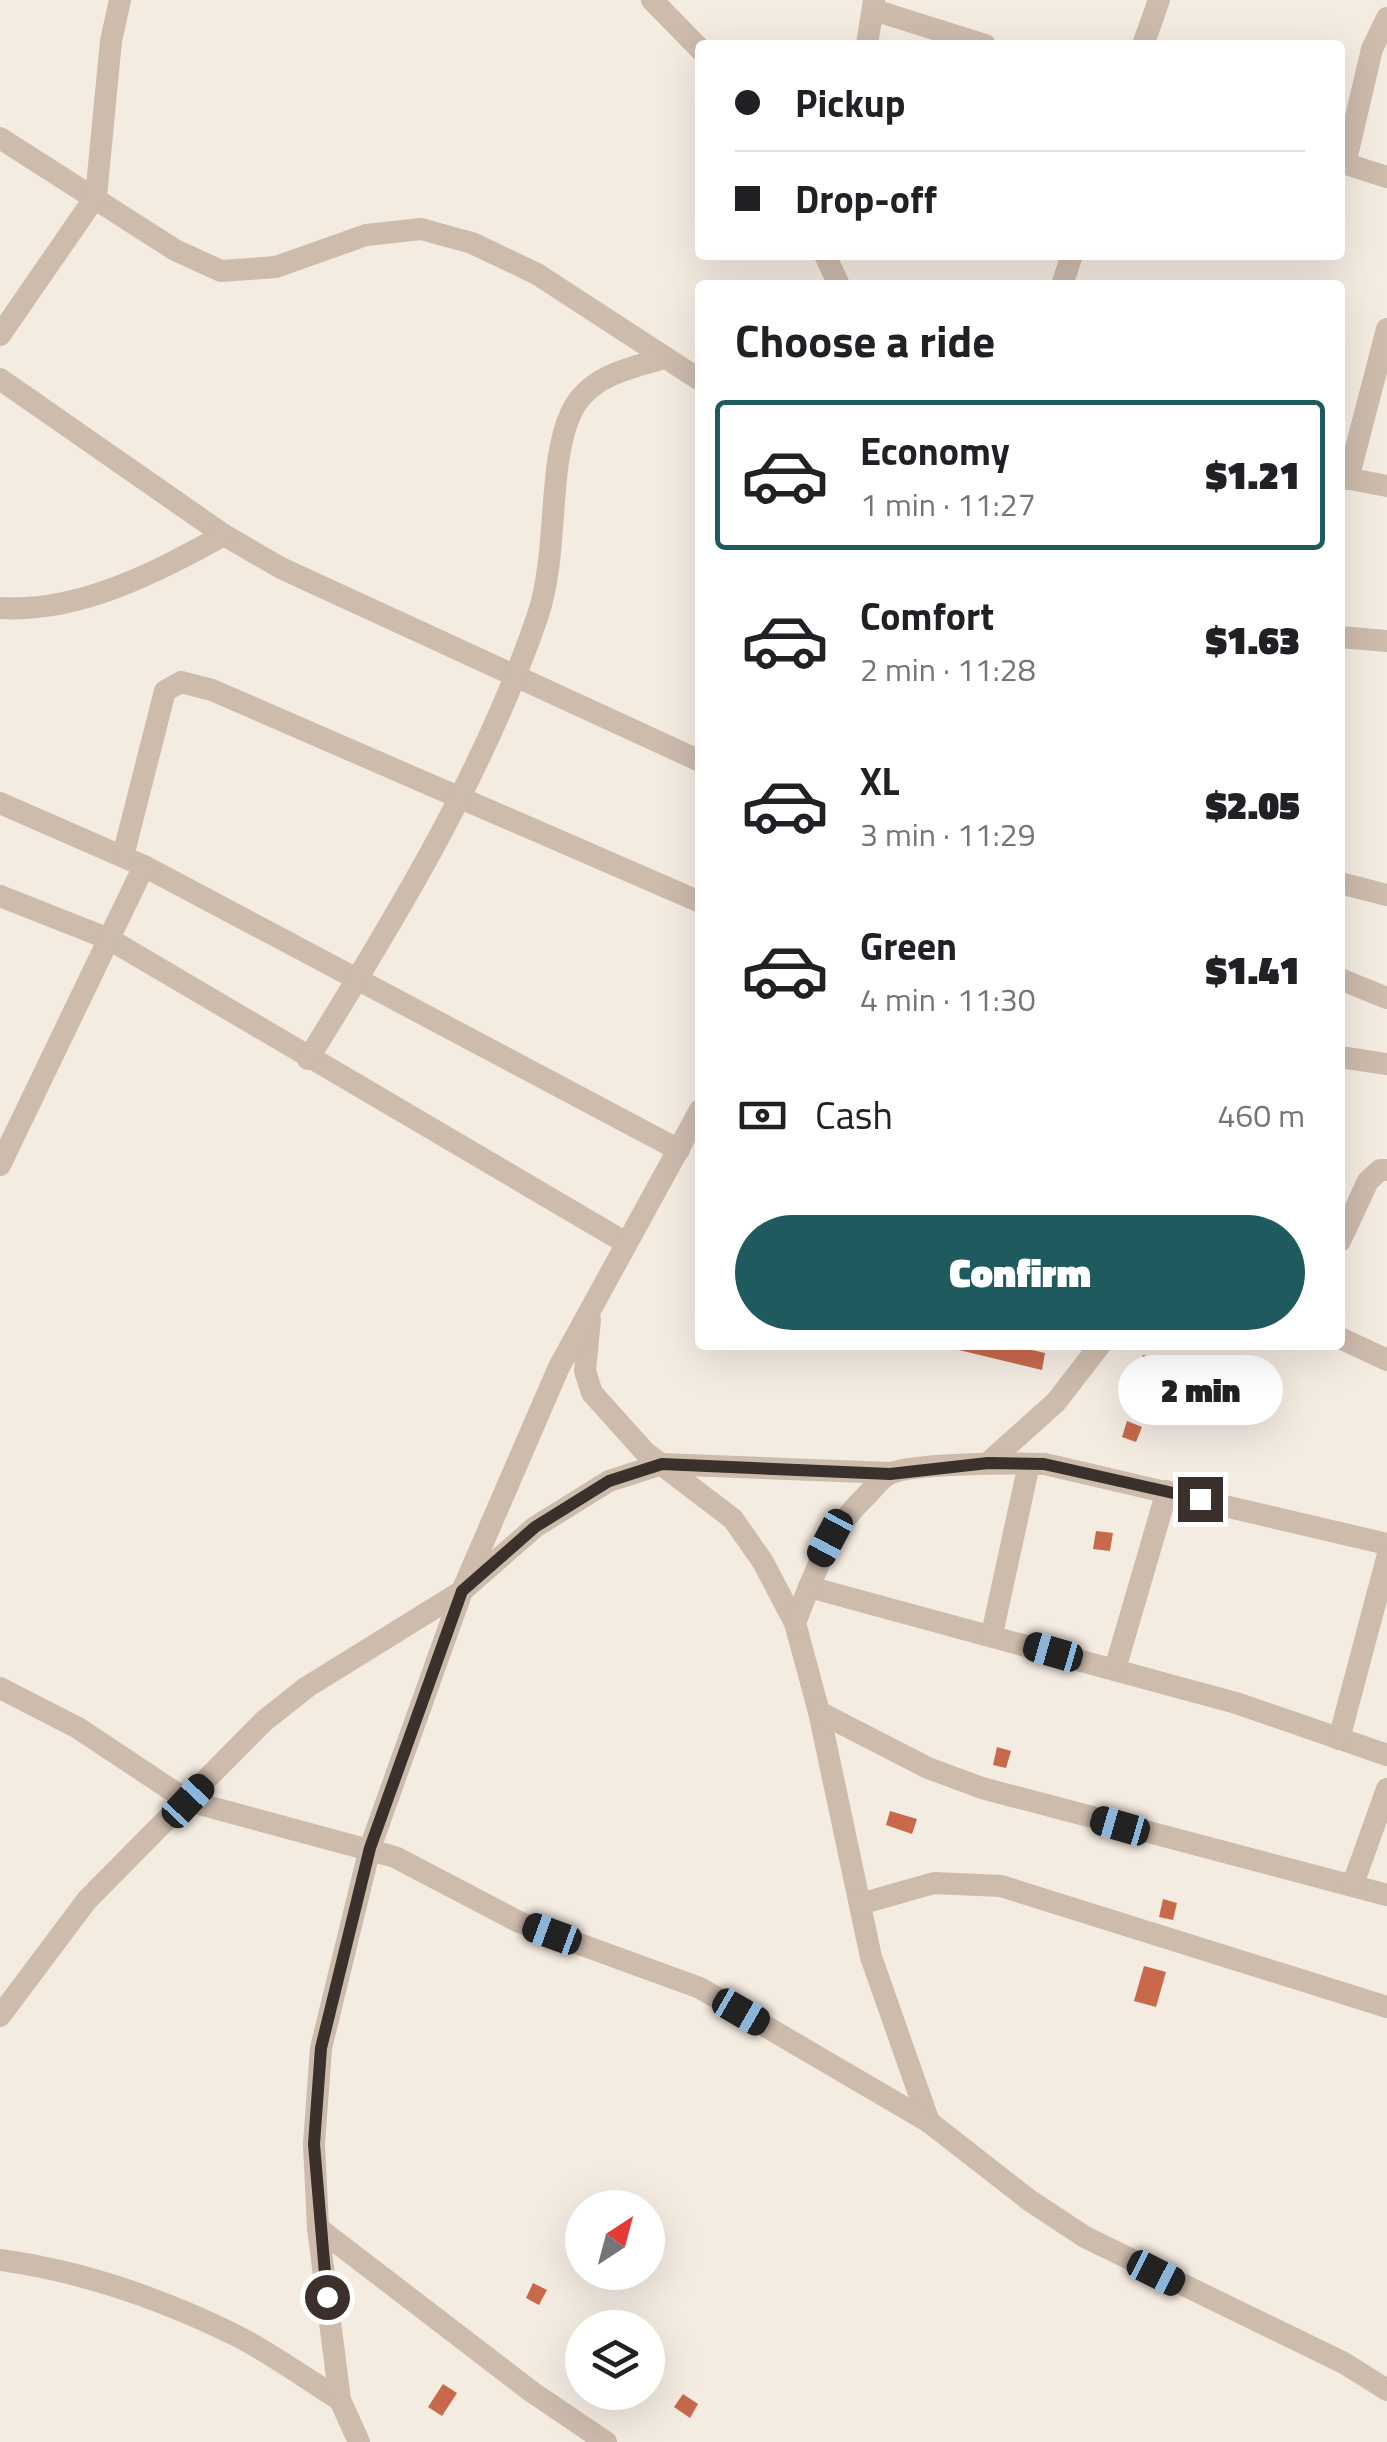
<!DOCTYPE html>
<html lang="en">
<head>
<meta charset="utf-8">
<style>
	:root { --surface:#fff; --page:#f2f2f2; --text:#202124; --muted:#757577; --line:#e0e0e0; --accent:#1f5a5e }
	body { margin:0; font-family:"Titillium Web",sans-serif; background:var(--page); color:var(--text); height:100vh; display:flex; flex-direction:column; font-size:38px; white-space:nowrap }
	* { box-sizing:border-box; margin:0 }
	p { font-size:32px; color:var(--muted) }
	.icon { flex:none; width:55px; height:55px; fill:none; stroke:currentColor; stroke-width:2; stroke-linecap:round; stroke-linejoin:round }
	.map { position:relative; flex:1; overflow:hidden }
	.drawer { position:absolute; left:695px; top:280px; width:650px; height:1070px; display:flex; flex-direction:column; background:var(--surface); border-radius:10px; box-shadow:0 10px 40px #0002 }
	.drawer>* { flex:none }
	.banner { position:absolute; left:695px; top:40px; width:650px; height:220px; border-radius:10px; box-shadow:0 10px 40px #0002; display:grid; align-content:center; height:220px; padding:0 40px; background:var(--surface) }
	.needle { width:65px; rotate:36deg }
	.tools { position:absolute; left:565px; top:2190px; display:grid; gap:20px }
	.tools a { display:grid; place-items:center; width:100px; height:100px; border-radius:50%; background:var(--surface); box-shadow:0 10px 40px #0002; font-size:50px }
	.end { position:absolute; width:45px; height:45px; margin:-22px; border:12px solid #3b302b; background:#fff; box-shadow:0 0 0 5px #fff }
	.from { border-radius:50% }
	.bubble { position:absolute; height:70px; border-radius:35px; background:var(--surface); box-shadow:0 10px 40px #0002; font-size:32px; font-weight:800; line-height:70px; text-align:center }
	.car { position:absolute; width:30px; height:60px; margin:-30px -15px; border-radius:12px; box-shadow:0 0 8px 2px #0007; background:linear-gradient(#222 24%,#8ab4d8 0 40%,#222 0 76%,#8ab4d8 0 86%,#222 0) }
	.banner b { display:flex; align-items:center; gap:35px; height:95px; font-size:38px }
	.banner b+b { border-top:2px solid var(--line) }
	.banner i { width:25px; height:25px; background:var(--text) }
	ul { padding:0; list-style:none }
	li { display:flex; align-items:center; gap:30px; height:150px; margin:0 20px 15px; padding:0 20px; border:5px solid transparent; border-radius:10px }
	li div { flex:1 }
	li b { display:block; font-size:38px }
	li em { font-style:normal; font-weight:800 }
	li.current { border-color:var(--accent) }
	li>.icon { width:90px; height:90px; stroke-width:1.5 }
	h2 { padding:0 40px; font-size:45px; line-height:120px }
	.pay { display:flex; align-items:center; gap:25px; height:110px; padding:0 40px; font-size:38px }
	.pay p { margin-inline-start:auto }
	.cta { display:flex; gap:20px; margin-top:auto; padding:20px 40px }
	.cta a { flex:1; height:115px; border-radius:60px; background:var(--accent); color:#fff; font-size:40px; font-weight:800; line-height:115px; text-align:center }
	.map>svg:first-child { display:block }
	.building { fill:#c8694b }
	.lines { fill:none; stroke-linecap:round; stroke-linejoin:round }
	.street { stroke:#cdbbac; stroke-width:22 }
	.route { stroke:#3b302b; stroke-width:12 }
</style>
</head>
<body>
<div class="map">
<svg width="1387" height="2442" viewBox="0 0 1387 2442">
	<rect width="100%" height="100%" fill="#f4ebe1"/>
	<!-- building -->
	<g class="building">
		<polygon points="938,1345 1010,1345 1045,1353 1042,1370"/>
		<polygon points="1143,1355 1163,1360 1151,1404 1131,1397"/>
		<polygon points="1127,1421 1142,1427 1136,1442 1122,1437"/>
		<polygon points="1096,1531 1113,1533 1110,1551 1093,1549"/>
		<polygon points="997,1747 1011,1751 1006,1768 993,1765"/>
		<polygon points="890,1811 917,1819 912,1834 886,1825"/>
		<polygon points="1163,1899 1177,1903 1173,1920 1159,1917"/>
		<polygon points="1144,1966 1166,1972 1156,2007 1134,2001"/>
		<polygon points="533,2283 547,2290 539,2305 526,2298"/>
		<polygon points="443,2384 457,2393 442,2416 428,2407"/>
		<polygon points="683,2394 698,2404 690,2418 674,2407"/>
	</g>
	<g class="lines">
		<!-- street -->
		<g class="street">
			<polyline points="652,0 700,49"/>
			<polyline points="874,10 985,45"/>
			<polyline points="867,45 874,0"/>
			<polyline points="1143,45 1159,0"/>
			<polyline points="0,138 175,250 221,271 276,267 366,235 421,229 472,243 537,274 700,380"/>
			<polyline points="1340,162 1387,177"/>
			<polyline points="1345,164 1372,49 1387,18"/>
			<polyline points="825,255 839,285"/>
			<polyline points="1062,285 1072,255"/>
			<polyline points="0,335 96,196 111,41 120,0"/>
			<polyline points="0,379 224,535 281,568 700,761"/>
			<polyline points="1340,477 1387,486"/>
			<polyline points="1348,479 1387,329"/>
			<path d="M0,608c80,5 156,-36 224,-73"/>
			<polyline points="1340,637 1387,641"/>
			<polyline points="0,803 144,866 679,1150"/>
			<polyline points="123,856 165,691 181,682 212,690 700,902"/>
			<polyline points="1340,883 1387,895"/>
			<polyline points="0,896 109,939 626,1243"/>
			<polyline points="1340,979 1387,998"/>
			<polyline points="1340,1057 1387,1064"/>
			<path d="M308,1059c87,-140 177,-288 230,-444 21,-63 9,-150 33,-202 17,-37 58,-45 94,-55"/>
			<polyline points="0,1165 144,866"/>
			<polyline points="1340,1241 1368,1181 1380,1170 1387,1170"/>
			<polyline points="590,1319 585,1371 592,1393 645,1452 733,1519 763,1562 795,1623 819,1712 871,1957 929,2122"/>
			<polyline points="1340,1338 1387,1360"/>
			<polyline points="988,1463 1056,1402 1100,1345"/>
			<polyline points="809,1587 1236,1703 1387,1755"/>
			<path d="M795,1623c19,-48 32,-90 71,-127 7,-7 15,-18 23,-22 22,-11 127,-11 156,-10l342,80"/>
			<polyline points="992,1634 1029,1464"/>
			<polyline points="1115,1669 1167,1491"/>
			<polyline points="0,1688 78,1728 188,1801 395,1857 519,1922 700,1988 929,2122 1029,2200 1085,2237 1344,2363 1387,2390"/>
			<polyline points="819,1712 928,1768 982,1788 1387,1895"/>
			<polyline points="1339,1739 1387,1558"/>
			<polyline points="1353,1884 1387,1789"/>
			<polyline points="860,1904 934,1883 1001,1886 1387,2007"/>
			<polyline points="0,2016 87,1900 264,1721 307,1687 462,1591 535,1527 609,1481 662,1464 890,1473"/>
			<polyline points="318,2228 532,2392 606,2442"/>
			<path d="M0,2260c80,11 162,39 235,75 36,18 70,43 105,65"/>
			<polyline points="359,2442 340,2400 318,2228 314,2144 321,2048 370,1848 462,1591 559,1367 700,1110"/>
		</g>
	</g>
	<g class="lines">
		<!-- route -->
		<polyline class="route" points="327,2297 314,2144 321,2048 370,1848 462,1591 535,1527 609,1481 662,1464 890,1474 988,1463 1044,1464 1200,1499"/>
	</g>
</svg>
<div class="tools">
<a><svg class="needle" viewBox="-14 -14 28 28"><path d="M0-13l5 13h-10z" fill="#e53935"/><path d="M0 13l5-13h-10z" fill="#757577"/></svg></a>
<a><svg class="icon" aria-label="layers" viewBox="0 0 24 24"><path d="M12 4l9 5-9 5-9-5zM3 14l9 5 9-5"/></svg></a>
</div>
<i class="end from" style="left:327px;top:2297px"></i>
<i class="end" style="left:1200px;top:1499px"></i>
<div class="bubble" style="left:1118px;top:1355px;width:165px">2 min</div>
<i class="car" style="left:830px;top:1538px;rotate:208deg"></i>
<i class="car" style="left:1053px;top:1652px;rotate:286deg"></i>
<i class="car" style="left:188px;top:1801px;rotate:43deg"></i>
<i class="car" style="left:1120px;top:1826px;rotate:286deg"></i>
<i class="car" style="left:552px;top:1934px;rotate:290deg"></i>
<i class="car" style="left:741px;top:2012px;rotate:120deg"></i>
<i class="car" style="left:1156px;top:2273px;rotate:117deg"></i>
<div class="banner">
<b><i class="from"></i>Pickup</b>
<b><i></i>Drop-off</b>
</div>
<section class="drawer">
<h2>Choose a ride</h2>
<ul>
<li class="current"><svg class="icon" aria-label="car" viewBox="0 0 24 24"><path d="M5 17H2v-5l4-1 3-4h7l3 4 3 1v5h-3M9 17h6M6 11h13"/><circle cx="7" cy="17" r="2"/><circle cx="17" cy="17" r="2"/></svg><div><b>Economy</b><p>1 min · 11:27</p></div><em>$1.21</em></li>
<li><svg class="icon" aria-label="car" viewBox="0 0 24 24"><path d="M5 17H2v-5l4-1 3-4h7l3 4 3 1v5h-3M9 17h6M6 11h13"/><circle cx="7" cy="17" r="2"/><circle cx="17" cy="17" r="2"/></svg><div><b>Comfort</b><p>2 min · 11:28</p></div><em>$1.63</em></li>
<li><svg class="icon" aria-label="car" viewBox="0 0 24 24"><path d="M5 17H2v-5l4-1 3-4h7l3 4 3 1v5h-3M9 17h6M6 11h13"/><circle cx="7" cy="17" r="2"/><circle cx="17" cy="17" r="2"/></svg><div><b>XL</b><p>3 min · 11:29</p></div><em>$2.05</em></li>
<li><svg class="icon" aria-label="car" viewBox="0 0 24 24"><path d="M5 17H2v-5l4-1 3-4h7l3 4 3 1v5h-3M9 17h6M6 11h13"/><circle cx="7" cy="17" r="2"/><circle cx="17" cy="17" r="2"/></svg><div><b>Green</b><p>4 min · 11:30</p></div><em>$1.41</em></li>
</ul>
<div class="pay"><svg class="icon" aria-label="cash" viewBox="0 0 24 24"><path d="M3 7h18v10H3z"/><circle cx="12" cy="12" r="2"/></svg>Cash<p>460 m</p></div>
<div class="cta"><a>Confirm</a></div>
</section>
</div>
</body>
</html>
